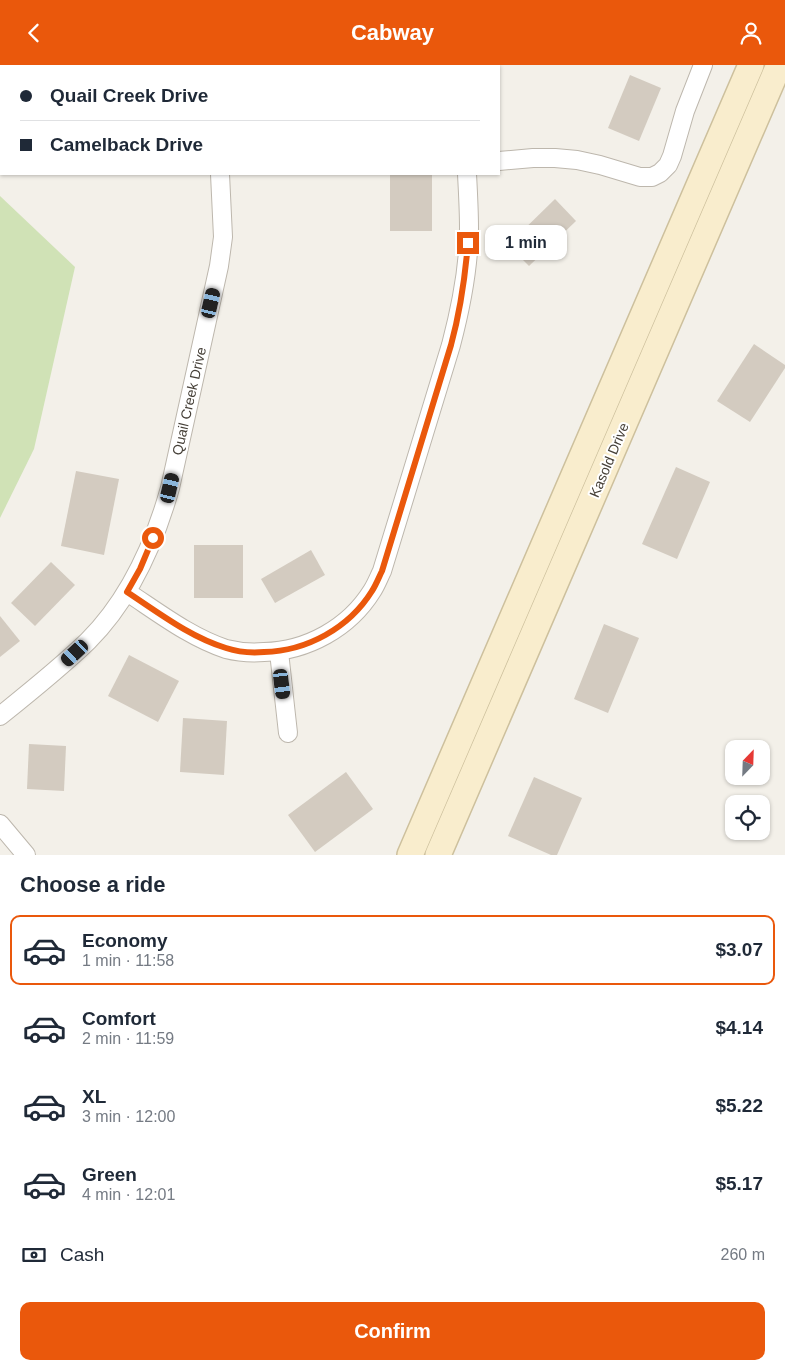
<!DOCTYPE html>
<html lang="en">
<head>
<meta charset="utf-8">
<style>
	:root { --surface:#fff; --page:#f2f2f3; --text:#1f2937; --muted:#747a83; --line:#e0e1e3; --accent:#ea580c }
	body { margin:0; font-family:Arial,sans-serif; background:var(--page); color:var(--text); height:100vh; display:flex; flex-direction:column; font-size:19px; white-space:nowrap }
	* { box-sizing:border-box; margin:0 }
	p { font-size:16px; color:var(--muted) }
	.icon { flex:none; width:28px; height:28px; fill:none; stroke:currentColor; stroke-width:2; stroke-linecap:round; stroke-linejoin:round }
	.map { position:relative; height:790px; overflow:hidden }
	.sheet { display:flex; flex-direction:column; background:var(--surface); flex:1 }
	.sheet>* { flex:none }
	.guide { position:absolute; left:0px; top:0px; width:500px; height:110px; box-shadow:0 1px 4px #0004; display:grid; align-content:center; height:110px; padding:0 20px; background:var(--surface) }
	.needle { width:32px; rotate:23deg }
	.buttons { position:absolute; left:725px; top:675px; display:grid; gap:10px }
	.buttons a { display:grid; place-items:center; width:45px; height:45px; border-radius:10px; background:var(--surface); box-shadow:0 1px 4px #0004; font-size:25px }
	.end { position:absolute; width:22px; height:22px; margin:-11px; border:6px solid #ea580c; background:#fff; box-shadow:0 0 0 2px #fff }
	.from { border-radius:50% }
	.bubble { position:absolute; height:35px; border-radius:10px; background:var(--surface); box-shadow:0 1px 4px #0004; font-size:16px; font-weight:800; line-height:35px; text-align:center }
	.car { position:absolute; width:15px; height:30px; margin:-15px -8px; border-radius:6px; box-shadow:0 0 4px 1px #0007; background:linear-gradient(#222 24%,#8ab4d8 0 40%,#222 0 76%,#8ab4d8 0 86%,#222 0) }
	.guide b { display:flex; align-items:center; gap:18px; height:48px; font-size:19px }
	.guide b+b { border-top:1px solid var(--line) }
	.guide i { width:12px; height:12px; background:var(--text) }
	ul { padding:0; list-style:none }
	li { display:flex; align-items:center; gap:15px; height:70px; margin:0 10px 8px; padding:0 10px; border:2px solid transparent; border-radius:10px }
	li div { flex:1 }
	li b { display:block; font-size:19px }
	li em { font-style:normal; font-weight:800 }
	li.current { border-color:var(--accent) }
	li>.icon { width:45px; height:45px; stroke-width:1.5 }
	h2 { padding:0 20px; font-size:22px; line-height:60px }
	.pay { display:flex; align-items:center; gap:12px; height:55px; padding:0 20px; font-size:19px }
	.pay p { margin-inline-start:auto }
	.cta { display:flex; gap:10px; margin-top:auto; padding:10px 20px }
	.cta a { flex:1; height:58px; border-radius:10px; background:var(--accent); color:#fff; font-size:20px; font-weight:800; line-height:58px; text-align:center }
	header { display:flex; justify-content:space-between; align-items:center; height:65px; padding:0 20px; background:var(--accent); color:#fff; font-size:22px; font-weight:800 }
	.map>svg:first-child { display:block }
	.green { fill:#d0e2b6 }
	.building { fill:#d3cbc0 }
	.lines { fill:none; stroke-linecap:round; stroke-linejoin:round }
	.street-casing { stroke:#bdb7ad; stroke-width:20 }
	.secondary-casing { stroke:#cdc09d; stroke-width:28 }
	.street { stroke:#fff; stroke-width:18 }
	.secondary { stroke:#f9edcd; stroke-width:25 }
	.route { stroke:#ea580c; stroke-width:6 }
	.labels { text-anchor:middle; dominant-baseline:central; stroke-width:4; stroke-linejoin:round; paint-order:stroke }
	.street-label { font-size:14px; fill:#464038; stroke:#fff }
</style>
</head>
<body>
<header><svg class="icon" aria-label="back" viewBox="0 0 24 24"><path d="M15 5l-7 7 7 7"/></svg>Cabway<svg class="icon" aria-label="person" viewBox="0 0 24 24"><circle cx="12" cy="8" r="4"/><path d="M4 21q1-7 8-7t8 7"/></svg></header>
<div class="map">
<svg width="785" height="790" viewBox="0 0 785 790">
	<rect width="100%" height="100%" fill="#f3f0e9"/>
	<!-- green -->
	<polygon class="green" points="0,131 75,202 34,384 0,453"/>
	<!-- building -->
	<g class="building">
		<polygon points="630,10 661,23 639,76 608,63"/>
		<rect x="390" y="109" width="42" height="57"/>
		<polygon points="555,134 576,156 529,201 508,180"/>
		<polygon points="754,279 785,300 785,303 750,357 717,336"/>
		<polygon points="676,402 710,417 677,494 642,479"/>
		<polygon points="76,406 119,414 104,490 61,481"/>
		<rect x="194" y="480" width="49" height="53"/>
		<polygon points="311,485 325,510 275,538 261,514"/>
		<polygon points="51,497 75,520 35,561 11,538"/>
		<polygon points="0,551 20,576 0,592"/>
		<polygon points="604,559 639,573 608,648 574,634"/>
		<polygon points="129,590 179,616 158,657 108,631"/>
		<polygon points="183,653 227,656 224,710 180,707"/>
		<polygon points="29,679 66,681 64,726 27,724"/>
		<polygon points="346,707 373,744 315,787 288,750"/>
		<polygon points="534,712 582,733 557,790 551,790 508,771"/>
	</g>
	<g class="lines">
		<!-- street casing -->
		<g class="street-casing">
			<g id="street">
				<polyline points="188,0 189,1"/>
				<polyline points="445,0 446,1"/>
				<polyline points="499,96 533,93 555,93 577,95 600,100 640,112 652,112 660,108 668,100 672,91 685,46 703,0"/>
				<path d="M127,527c32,21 63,45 99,57 12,3 26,4 38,3 43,-1 85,-24 108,-61 4,-6 7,-14 10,-20l69,-226c10,-38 18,-78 18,-117 0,-18 -1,-36 -2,-54"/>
				<polyline points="279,587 288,668"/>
				<path d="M0,651c30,-24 60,-48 88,-75 42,-42 66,-96 82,-153l49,-222 4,-29 -3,-63"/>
				<polyline points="0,759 26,790"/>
			</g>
		</g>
		<!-- secondary casing -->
		<g class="secondary-casing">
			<g id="secondary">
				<polyline points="410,790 751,0"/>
				<polyline points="438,790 779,0"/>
			</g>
		</g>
		<!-- street -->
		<use href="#street" class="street"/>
		<!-- secondary -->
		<use href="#secondary" class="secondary"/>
	</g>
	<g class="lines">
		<!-- route -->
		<path class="route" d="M153,473l-13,31 -13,23c32,21 63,45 99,56 12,4 26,5 38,4 43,-1 85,-24 108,-61 4,-6 7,-14 10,-20l69,-226c9,-33 14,-67 17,-102"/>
	</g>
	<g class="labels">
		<!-- street labels -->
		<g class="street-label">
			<text transform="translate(189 336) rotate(-77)">Quail Creek Drive</text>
			<text transform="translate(609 395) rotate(-67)">Kasold Drive</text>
		</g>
	</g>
</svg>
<div class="buttons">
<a><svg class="needle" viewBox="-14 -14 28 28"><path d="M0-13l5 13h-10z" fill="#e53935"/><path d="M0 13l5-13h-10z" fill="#747a83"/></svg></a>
<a><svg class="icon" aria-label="locate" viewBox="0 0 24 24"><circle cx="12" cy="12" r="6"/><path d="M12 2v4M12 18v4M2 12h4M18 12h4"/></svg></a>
</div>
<i class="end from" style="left:153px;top:473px"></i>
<i class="end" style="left:468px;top:178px"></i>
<div class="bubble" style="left:485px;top:160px;width:82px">1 min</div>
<i class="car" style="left:211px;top:238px;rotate:13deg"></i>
<i class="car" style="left:170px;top:423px;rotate:13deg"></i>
<i class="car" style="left:75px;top:588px;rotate:227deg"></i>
<i class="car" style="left:282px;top:619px;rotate:173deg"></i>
<div class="guide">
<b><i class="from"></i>Quail Creek Drive</b>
<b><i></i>Camelback Drive</b>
</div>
</div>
<section class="sheet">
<h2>Choose a ride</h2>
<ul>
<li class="current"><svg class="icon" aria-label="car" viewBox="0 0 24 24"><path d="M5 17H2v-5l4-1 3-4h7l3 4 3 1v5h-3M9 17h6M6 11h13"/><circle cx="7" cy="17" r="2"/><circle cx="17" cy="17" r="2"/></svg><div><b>Economy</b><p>1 min · 11:58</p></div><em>$3.07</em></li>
<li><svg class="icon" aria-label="car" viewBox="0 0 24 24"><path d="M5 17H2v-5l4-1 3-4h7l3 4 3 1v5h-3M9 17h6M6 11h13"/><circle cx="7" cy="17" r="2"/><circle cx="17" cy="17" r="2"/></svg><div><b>Comfort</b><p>2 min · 11:59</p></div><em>$4.14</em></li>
<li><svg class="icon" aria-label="car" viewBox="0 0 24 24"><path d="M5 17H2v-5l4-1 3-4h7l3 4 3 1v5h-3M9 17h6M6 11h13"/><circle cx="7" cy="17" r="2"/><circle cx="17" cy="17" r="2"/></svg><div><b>XL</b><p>3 min · 12:00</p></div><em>$5.22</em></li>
<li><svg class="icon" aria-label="car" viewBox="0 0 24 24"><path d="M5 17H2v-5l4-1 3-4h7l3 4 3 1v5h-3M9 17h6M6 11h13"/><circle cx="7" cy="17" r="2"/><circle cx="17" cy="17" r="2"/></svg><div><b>Green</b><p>4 min · 12:01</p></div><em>$5.17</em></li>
</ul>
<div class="pay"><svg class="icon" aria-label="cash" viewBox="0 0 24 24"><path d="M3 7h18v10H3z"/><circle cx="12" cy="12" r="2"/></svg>Cash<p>260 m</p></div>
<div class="cta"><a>Confirm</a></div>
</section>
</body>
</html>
